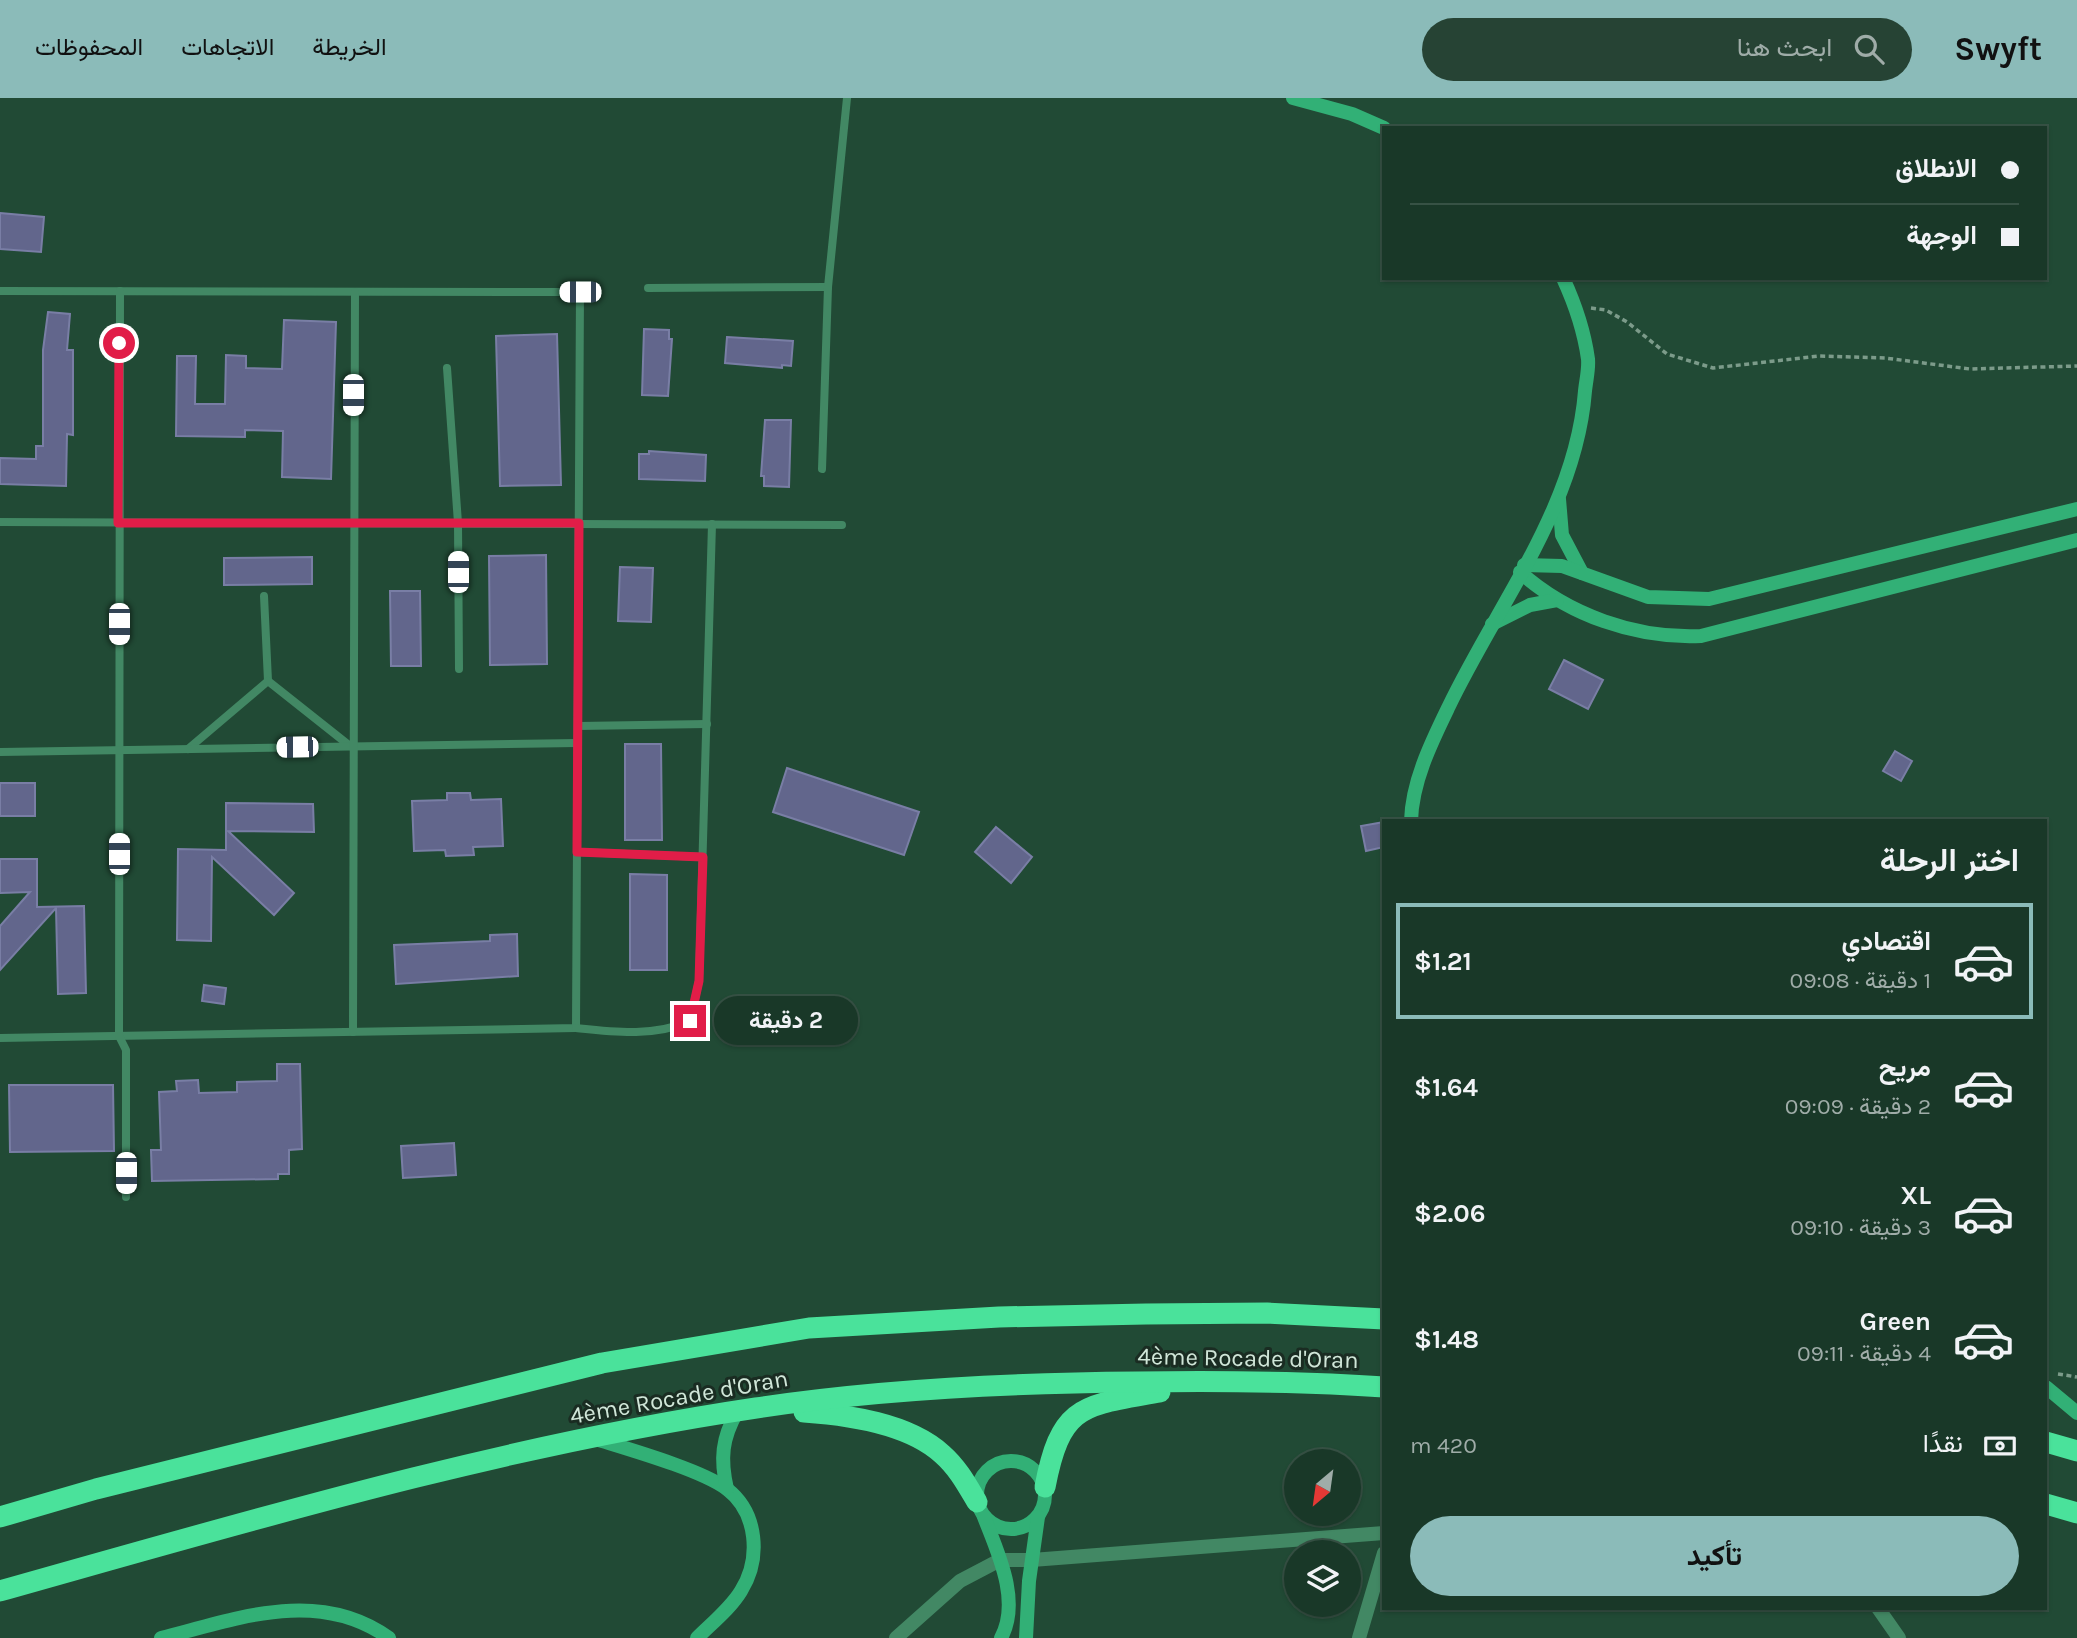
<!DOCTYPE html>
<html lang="ar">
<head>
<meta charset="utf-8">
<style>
	:root { --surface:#193828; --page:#264334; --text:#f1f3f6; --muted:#9faca8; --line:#375245; --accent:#8bbbb9 }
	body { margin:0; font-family:Karla,Vazirmatn,sans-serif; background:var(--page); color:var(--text); direction:rtl; height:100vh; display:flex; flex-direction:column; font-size:26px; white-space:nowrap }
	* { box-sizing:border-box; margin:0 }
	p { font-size:23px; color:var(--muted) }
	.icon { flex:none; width:38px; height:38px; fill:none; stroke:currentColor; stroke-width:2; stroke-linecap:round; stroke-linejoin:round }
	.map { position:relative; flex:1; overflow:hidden; direction:ltr }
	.drawer { position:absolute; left:1382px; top:721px; width:665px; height:791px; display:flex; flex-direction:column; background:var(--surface); border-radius:0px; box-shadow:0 2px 5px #0004,0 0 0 2px var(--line); direction:rtl }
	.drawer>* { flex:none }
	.top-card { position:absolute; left:1382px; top:28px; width:665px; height:154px; border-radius:0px; box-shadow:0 2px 5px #0004,0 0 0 2px var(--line); direction:rtl; display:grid; align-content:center; height:154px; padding:0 28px; background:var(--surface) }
	.needle { width:46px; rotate:209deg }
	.fabs { position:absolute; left:1284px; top:1351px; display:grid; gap:14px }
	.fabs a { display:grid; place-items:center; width:77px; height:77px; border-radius:50%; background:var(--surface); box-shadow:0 2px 5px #0004,0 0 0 2px var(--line); font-size:35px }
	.end { position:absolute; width:32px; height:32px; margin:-16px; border:9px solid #e11d48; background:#fff; box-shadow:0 0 0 4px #fff }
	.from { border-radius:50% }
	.bubble { position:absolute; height:49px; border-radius:24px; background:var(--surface); box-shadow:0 2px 5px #0004,0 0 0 2px var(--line); font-size:23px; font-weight:700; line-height:49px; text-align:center; direction:rtl }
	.car { position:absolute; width:21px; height:42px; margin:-21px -10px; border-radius:9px; box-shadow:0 0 5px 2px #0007; background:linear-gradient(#fff 24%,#345 0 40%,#fff 0 76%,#345 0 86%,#fff 0) }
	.top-card b { display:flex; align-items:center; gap:24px; height:66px; font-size:26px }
	.top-card b+b { border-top:2px solid var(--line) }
	.top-card i { width:18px; height:18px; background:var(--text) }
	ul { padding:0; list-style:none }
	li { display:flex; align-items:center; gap:21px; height:116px; margin:0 14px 10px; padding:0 14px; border:4px solid transparent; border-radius:0px }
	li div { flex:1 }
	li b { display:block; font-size:26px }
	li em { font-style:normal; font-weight:700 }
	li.on { border-color:var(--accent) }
	li>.icon { width:63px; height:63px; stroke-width:1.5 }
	h2 { padding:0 28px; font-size:32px; line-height:84px }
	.pay { display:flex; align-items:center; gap:18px; height:77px; padding:0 28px; font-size:26px }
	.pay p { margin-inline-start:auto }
	.button { display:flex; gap:14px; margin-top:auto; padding:14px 28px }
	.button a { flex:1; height:80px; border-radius:42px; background:var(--accent); color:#111; font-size:28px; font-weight:700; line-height:80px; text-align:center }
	header { display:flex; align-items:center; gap:42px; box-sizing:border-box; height:98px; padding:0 35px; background:var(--accent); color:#111 }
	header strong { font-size:33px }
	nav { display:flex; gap:38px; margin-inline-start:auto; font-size:24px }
	.search { width:490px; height:63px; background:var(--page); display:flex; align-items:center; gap:18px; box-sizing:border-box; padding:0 24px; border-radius:38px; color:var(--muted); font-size:26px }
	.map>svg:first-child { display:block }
	.building { fill:#62668c; stroke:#797ea5; stroke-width:2 }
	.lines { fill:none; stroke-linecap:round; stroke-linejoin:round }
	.path { stroke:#7c9b8a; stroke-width:3.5; stroke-dasharray:5 3.5; stroke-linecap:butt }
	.lane { stroke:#428864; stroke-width:8 }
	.street { stroke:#428864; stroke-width:14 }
	.secondary { stroke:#32b076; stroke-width:14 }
	.highway { stroke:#4ae29b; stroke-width:21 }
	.route { stroke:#e11d48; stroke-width:9 }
	.labels { text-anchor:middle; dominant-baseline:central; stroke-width:6; stroke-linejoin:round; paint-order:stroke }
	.street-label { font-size:24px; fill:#d0e6d8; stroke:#1a2c22 }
</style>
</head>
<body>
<header>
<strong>Swyft</strong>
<div class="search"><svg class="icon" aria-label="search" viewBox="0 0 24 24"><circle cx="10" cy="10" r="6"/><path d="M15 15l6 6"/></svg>ابحث هنا</div>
<nav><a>الخريطة</a><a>الاتجاهات</a><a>المحفوظات</a></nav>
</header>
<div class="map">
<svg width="2077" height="1540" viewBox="0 0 2077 1540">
	<rect width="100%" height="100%" fill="#214a35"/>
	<!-- building -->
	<g class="building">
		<polygon points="0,115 44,119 41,154 0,151"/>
		<polygon points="48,214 70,216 67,252 73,252 73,337 67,336 66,388 0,386 0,360 36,361 36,348 43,348 43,252"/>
		<polygon points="284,222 336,224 331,381 282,379 283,333 245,332 245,339 176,338 177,258 196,258 195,306 225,306 226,257 246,258 246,270 282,271"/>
		<polygon points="644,231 669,232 669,241 672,241 668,298 642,297"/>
		<polygon points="557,236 561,387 500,388 496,238"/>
		<polygon points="727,239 793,243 791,268 782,267 782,270 725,265"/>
		<polygon points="765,322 791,322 789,389 764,388 764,378 761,378"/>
		<polygon points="649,353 706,357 705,383 639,381 639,356 649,356"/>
		<polygon points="546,457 547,566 490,567 489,458"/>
		<polygon points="312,459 312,486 224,487 224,460"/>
		<polygon points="620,469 653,470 651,524 618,523"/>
		<polygon points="390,493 420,493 421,568 391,568"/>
		<polygon points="1564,562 1603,582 1588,611 1549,591"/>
		<polygon points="625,646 661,646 662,742 625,742"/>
		<polygon points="1895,653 1912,663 1901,683 1883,673"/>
		<polygon points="787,670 919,714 904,757 773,714"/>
		<rect x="0" y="685" width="35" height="33"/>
		<polygon points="447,695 470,695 471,702 501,701 503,748 473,749 474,757 446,758 445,752 414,753 412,703 447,702"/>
		<polygon points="226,705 313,706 314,734 228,733 294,795 274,817 212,759 211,843 177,842 178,751 226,752"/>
		<polygon points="1384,724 1384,749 1366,753 1361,728"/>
		<polygon points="996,729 1032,759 1011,785 975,754"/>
		<polygon points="0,761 37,761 37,809 84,808 86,895 58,896 56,810 0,872 0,828 30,794 0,795"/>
		<polygon points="630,776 667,777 667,872 630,872"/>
		<polygon points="517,836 518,878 396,886 394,847 490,843 490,837"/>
		<polygon points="204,887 226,890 224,906 202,903"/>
		<polygon points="277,966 300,966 302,1051 289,1052 289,1076 278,1076 278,1081 152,1083 151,1052 161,1052 159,994 177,993 176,983 198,982 199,995 237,994 237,984 277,983"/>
		<polygon points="9,987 113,987 114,1053 10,1054"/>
		<polygon points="454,1045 456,1077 403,1080 401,1048"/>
	</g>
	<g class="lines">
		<!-- path -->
		<g class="path">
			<polyline points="1591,210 1606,212 1627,224 1667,256 1713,270 1819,258 1885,260 1970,271 2077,268"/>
			<polyline points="2058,1276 2077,1279"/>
		</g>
		<!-- lane -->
		<g class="lane">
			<polyline points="648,190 828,189"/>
			<polyline points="0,193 580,194 576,930 0,940"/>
			<polyline points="120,193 119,938 126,952 126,1099"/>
			<polyline points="447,270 458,425 459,571"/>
			<polyline points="822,371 828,189 847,0"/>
			<polyline points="0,424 842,427"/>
			<polyline points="264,498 268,583"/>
			<polyline points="578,628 707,626"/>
			<polyline points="188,651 268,583 350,648"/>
			<polyline points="0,654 577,645"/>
			<polyline points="577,754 703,759"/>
			<path d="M576,930c38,4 78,9 114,-7l9,-40 13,-457"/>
			<polyline points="353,934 355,194"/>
		</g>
		<!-- street -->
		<g class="street">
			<polyline points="1878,1510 1899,1540"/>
			<polyline points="896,1540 960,1483 1000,1462 1032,1462 1384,1435"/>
			<polyline points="1359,1540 1384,1455"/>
		</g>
		<!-- secondary -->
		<g class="secondary">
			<polyline points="1293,0 1352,16 1384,30"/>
			<polyline points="1559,401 1562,437 1582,475"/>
			<polyline points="1524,467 1562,468 1648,499 1709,501 2077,411"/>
			<path d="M1520,474c48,43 116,67 181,64l376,-96"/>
			<polyline points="1492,526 1530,507 1557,502"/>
			<path d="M1411,723c1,-40 21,-80 38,-115 49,-102 127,-199 136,-315 1,-10 4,-22 3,-32 -4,-29 -13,-55 -25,-81"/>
			<polyline points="2046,1289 2077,1315"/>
			<path d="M596,1341c32,10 106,31 131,50 31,24 34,70 14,102 -11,18 -29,32 -44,47"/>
			<circle cx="1011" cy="1397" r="34"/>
			<path d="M727,1391c-7,-30 -5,-51 10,-77"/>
			<path d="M984,1419c14,36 37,84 17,121"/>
			<path d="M161,1540c75,-19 157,-51 228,0"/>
			<polyline points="1026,1540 1029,1483 1038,1419"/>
		</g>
		<!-- highway -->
		<g class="highway">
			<path d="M804,1314c44,3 104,11 138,42 16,14 25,31 35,48"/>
			<polyline points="2046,1344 2077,1353"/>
			<path d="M1045,1389c16,-84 38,-81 115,-95"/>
			<polyline points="2046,1406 2077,1415"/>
			<polyline points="0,1419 96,1391 602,1265 809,1230 999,1219 1146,1216 1267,1215 1384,1221"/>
			<path d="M0,1493c249,-70 500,-145 756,-183 126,-19 254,-25 381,-26 82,-1 165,-1 247,5"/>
		</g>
	</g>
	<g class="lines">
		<!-- route -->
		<polyline class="route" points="119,245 118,425 579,425 577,754 703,759 699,883 690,923"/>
	</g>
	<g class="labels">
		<!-- street labels -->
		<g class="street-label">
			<text transform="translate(1248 1260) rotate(1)">4ème Rocade d'Oran</text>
			<text transform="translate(679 1299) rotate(-10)">4ème Rocade d'Oran</text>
		</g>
	</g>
</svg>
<div class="fabs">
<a><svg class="needle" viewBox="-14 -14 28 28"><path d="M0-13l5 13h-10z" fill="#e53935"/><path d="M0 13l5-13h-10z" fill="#9faca8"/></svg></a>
<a><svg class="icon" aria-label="layers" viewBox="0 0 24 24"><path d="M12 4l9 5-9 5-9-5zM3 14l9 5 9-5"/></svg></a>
</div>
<i class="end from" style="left:119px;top:245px"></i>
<i class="end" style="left:690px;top:923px"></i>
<div class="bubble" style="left:714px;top:898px;width:144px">2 دقيقة</div>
<i class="car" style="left:580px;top:194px;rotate:270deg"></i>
<i class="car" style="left:353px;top:297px;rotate:180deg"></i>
<i class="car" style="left:458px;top:474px;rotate:0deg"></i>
<i class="car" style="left:119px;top:526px;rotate:180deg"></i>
<i class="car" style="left:297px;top:649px;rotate:269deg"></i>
<i class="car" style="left:119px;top:756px;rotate:0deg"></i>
<i class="car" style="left:126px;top:1075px;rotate:180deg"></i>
<div class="top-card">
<b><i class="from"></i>الانطلاق</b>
<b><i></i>الوجهة</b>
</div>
<section class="drawer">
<h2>اختر الرحلة</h2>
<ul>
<li class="on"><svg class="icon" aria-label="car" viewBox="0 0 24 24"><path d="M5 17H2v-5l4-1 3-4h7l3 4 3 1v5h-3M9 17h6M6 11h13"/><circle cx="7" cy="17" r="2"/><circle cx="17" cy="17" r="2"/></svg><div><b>اقتصادي</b><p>1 دقيقة · 09:08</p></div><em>$1.21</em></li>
<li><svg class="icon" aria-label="car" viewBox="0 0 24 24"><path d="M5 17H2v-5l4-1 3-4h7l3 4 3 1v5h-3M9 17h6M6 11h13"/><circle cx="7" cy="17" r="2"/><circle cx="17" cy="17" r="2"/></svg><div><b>مريح</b><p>2 دقيقة · 09:09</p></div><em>$1.64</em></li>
<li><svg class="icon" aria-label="car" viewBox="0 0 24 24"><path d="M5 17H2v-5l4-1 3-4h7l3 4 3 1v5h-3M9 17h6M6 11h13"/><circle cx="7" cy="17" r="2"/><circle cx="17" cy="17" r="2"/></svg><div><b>XL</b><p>3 دقيقة · 09:10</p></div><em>$2.06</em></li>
<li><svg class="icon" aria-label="car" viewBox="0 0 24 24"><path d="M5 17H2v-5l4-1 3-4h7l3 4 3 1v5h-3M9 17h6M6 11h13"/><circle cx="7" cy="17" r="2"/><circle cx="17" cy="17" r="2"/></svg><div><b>Green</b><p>4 دقيقة · 09:11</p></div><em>$1.48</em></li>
</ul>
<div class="pay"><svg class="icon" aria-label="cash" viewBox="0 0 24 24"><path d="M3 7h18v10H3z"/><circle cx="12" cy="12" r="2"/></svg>نقدًا<p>420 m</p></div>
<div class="button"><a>تأكيد</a></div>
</section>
</div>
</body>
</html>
